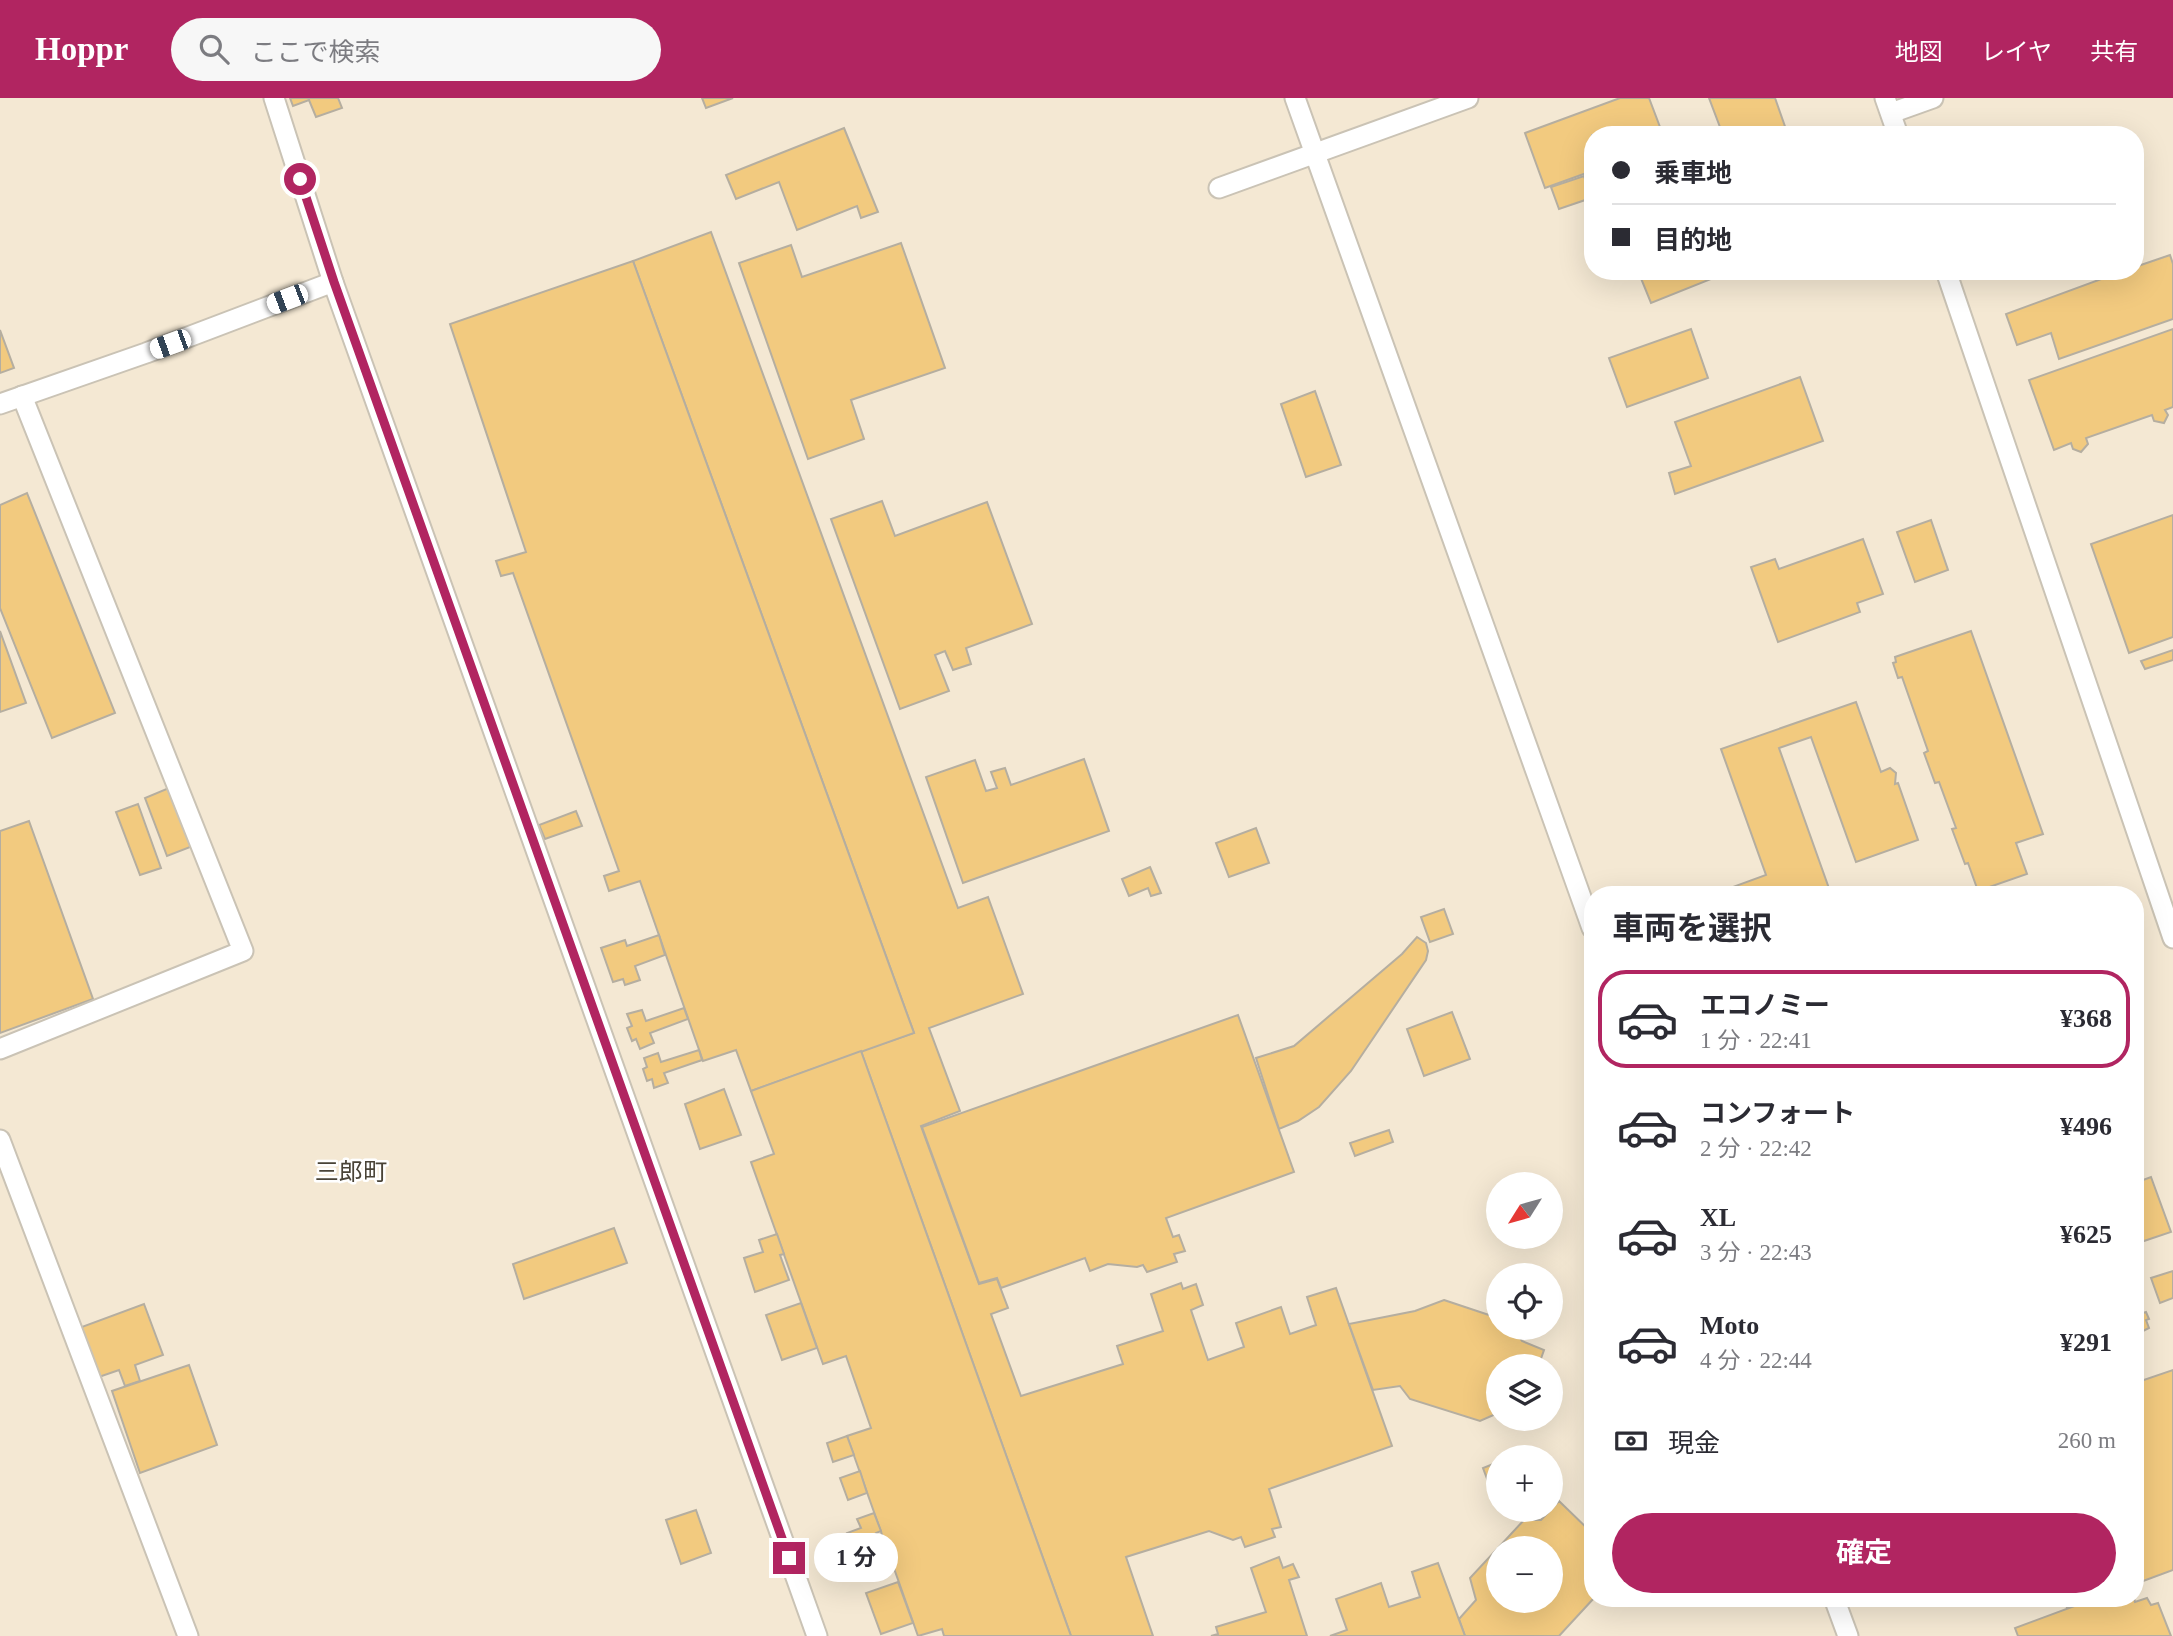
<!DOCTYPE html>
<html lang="ja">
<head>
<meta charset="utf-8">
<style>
	:root { --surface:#fff; --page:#f7f7f7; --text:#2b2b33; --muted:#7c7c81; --line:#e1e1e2; --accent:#b12561 }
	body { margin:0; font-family:"Times New Roman","Noto Sans JP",serif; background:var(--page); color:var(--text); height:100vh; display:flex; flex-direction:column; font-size:26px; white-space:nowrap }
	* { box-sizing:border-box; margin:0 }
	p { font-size:23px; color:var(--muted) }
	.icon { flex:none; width:38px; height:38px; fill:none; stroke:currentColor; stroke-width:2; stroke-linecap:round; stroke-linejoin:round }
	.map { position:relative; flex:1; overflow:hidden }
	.sheet { position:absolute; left:1584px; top:788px; width:560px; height:721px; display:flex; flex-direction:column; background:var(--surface); border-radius:28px; box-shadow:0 7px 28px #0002 }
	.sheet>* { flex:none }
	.guide { position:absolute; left:1584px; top:28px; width:560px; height:154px; border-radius:28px; box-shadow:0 7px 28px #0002; display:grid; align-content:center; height:154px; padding:0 28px; background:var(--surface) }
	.needle { width:46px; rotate:233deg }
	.tools { position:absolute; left:1486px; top:1074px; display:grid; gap:14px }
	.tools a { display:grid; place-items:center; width:77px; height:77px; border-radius:50%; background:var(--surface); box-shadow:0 7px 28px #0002; font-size:35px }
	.end { position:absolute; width:32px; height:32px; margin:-16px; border:9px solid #b12561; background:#fff; box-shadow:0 0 0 4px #fff }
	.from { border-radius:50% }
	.bubble { position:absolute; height:49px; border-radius:24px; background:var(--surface); box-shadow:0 7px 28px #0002; font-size:23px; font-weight:700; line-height:49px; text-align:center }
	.car { position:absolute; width:21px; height:42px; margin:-21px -10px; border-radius:9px; box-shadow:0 0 5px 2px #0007; background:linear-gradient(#fff 24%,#345 0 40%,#fff 0 76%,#345 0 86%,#fff 0) }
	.guide b { display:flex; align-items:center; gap:24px; height:66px; font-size:26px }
	.guide b+b { border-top:2px solid var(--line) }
	.guide i { width:18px; height:18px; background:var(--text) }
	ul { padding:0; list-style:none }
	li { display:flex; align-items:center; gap:21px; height:98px; margin:0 14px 10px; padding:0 14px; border:4px solid transparent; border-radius:28px }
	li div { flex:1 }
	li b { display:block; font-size:26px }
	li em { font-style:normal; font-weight:700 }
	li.on { border-color:var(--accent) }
	li>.icon { width:63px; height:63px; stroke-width:1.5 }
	h2 { padding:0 28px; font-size:32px; line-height:84px }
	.pay { display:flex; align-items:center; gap:18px; height:77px; padding:0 28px; font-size:26px }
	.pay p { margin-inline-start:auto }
	.cta { display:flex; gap:14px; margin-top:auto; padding:14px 28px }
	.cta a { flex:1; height:80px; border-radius:42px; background:var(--accent); color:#fff; font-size:28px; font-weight:700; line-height:80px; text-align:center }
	header { display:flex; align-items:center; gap:42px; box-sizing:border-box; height:98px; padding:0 35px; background:var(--accent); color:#fff }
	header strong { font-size:33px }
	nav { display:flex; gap:38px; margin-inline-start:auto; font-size:24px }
	.search { width:490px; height:63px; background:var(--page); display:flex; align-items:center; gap:18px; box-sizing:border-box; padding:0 24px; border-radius:38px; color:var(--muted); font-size:26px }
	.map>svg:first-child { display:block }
	.built { fill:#f4e8d3; fill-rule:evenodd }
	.building { fill:#f2ca7f; stroke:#b5aea0; stroke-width:2; fill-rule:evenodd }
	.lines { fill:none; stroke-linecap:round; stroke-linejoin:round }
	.lane-casing { stroke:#cac3b5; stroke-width:23 }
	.lane { stroke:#fff; stroke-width:19 }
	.route { stroke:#b12561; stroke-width:9 }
	.labels { text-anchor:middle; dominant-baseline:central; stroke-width:5; stroke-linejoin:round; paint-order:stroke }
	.quarter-label { font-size:24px; fill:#494337; stroke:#fff }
</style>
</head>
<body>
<header>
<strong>Hoppr</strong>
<div class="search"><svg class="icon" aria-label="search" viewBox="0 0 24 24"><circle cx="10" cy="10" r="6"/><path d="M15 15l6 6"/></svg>ここで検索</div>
<nav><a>地図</a><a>レイヤ</a><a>共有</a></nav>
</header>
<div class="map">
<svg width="2173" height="1538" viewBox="0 0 2173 1538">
	<rect width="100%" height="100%" fill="#fbf3e5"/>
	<!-- built -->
	<path class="built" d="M0,0h2173v1538h-2173zM1592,37h543v136h-543zM1592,796h543v704h-543zM1498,1087h52v52h-52zM1498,1178h52v52h-52zM1498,1269h52v52h-52zM1498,1360h52v52h-52zM1498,1451h52v52h-52z"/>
	<!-- building -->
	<g class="building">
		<polygon points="290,0 338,0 342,10 316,19 309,2 293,8"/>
		<polygon points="702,0 733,0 706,10"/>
		<polygon points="1620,0 1649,0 1663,37 1592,37 1592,73 1545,90 1525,35"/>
		<polygon points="1709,0 1775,0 1788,37 1723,37"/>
		<polygon points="844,30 878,114 861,120 857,108 797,132 779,84 736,101 726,77"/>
		<polygon points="1584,78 1591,100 1559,111 1551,89"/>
		<polygon points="711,134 958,810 988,799 1023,896 929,930 960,1013 921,1028 979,1186 997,1181 1008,1210 991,1216 1021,1298 1123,1266 1117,1248 1163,1233 1151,1196 1181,1185 1183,1191 1196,1186 1203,1207 1191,1212 1208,1262 1244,1249 1236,1225 1281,1209 1290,1236 1316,1227 1307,1199 1336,1190 1392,1348 1269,1391 1281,1429 1272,1431 1275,1439 1245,1449 1241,1439 1233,1442 1209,1433 1126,1459 1153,1538 1071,1538 861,953 914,935 633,163"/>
		<polygon points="901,145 945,270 851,302 864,341 808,361 739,165 791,147 802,179"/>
		<polygon points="2170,157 2173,166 2173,221 2059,261 2051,235 2017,247 2006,216 2123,173 2135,173 2135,169"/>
		<polygon points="633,163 914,935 751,993 736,952 703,963 640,783 609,793 604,778 619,773 513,475 501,478 496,463 526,454 450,226"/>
		<polygon points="1638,173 1714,173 1716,179 1651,205"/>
		<polygon points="1691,231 1708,280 1627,309 1609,260"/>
		<polygon points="2173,231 2173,309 2165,312 2168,317 2164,325 2154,323 2152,317 2086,340 2088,346 2081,354 2073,351 2071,345 2054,352 2029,282"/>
		<polygon points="0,232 14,270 0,275"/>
		<polygon points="1800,279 1823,343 1675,396 1669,375 1691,368 1675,324"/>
		<polygon points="1315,293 1341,367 1306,379 1281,306"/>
		<polygon points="27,395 115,615 52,640 0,510 0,407"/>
		<polygon points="882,403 895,438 987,404 1032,526 966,550 971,566 953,572 945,553 935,557 949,593 900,611 831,421"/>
		<polygon points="2173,417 2173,539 2129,555 2091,446"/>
		<polygon points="1931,422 1948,472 1915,484 1897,434"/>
		<polygon points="1863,441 1883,496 1857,505 1860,514 1778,544 1751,469 1775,461 1779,471"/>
		<polygon points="0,533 26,605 0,614"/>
		<polygon points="1971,533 2043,736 2016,745 2027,776 1978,793 1968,765 1965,766 1952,731 1956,730 1939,684 1935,685 1924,655 1928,653 1902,579 1898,580 1893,565 1896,564 1895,559"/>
		<polygon points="2173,552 2173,562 2145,571 2141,563"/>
		<polygon points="1856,604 1881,674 1890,670 1896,675 1895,686 1898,685 1918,742 1856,764 1811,639 1779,650 1831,796 1732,796 1730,790 1766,777 1721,651"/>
		<polygon points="1084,661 1109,733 963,785 926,679 975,662 986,693 997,690 991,674 1005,670 1011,687"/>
		<polygon points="176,687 198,746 167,758 145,700"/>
		<polygon points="138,706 161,770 140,777 116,714"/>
		<polygon points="576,713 582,728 545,741 539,727"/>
		<polygon points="29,723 93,901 0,935 0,733"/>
		<polygon points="1256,730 1269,765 1229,779 1216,745"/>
		<polygon points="1150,769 1161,795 1151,798 1148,790 1129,798 1122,781"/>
		<polygon points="1444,811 1453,836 1430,844 1421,819"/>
		<polygon points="659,837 665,857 635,868 640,882 625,887 623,881 613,884 601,850 625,842 627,848"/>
		<polygon points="1417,839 1426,845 1428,853 1426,862 1351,973 1319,1009 1298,1023 1279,1031 1256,960 1294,948 1402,856"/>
		<polygon points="684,910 688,921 650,935 654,945 640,951 636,941 632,943 627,930 632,928 627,916 642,912 646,923"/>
		<polygon points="1452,914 1470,961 1424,978 1407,931"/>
		<polygon points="1238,917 1294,1074 1166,1120 1173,1139 1179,1137 1185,1153 1174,1156 1177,1164 1147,1174 1143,1167 1137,1169 1108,1166 1090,1173 1085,1160 1001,1190 997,1180 979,1185 922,1029"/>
		<polygon points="699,952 702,962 664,975 668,985 654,990 652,981 647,983 643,971 647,969 644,960 658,955 661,964"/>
		<polygon points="861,953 1071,1538 944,1538 942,1531 918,1538 847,1338 871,1330 846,1258 823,1266 751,1064 774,1056 751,993"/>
		<polygon points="724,991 741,1037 700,1051 685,1006"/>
		<polygon points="1389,1032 1393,1044 1355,1058 1350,1045"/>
		<polygon points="2151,1079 2171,1134 2135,1146 2135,1085"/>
		<polygon points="614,1130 627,1165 524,1201 513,1166"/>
		<polygon points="777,1136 784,1156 780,1157 789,1182 755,1194 744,1160 763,1154 759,1142"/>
		<polygon points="2173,1173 2173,1200 2160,1205 2151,1180"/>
		<polygon points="1444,1202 1498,1220 1498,1230 1513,1230 1522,1243 1544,1252 1538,1269 1498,1269 1498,1315 1480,1323 1410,1301 1400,1288 1373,1292 1349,1226 1415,1213"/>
		<polygon points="801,1205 817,1250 782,1262 766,1217"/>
		<polygon points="144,1206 163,1257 135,1267 140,1283 125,1288 119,1272 96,1280 79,1230"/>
		<polygon points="2140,1206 2143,1215 2146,1214 2149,1221 2146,1222 2149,1230 2143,1233 2135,1207"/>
		<polygon points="189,1267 217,1347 140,1375 112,1293"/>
		<polygon points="2173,1272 2173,1472 2135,1486 2135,1285"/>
		<polygon points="847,1338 854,1357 833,1364 827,1345"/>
		<polygon points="1536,1351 1540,1360 1511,1360"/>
		<polygon points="1498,1364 1498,1410 1483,1370"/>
		<polygon points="860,1373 867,1395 848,1402 840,1380"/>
		<path d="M1559,1403l33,32 2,65 -35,38h-94l-6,-17 17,-19 -6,-22 54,-58h17zM1498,1451h52v52h-52z"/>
		<polygon points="696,1412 711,1455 681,1466 666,1422"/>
		<polygon points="874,1415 881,1433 876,1435 884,1461 859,1469 847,1435 861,1430 857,1421"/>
		<polygon points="1279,1459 1283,1470 1293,1466 1299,1479 1289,1482 1307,1538 1211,1538 1218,1536 1216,1529 1266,1514 1251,1470"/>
		<polygon points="1438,1465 1465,1538 1330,1538 1347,1532 1336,1501 1381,1485 1389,1509 1420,1499 1412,1474"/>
		<polygon points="898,1484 913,1525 881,1536 866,1495"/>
		<polygon points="2064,1500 2096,1500 2067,1510"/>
		<polygon points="2096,1500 2134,1500 2135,1504 2147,1500 2151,1507 2158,1505 2171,1538 2018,1538 2015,1530"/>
	</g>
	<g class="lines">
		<!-- lane casing -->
		<g class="lane-casing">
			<g id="lane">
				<polyline points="274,0 333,184 817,1538"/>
				<polyline points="1295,0 1592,830"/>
				<polyline points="1885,0 1898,37"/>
				<polyline points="1891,15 1933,0"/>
				<polyline points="1219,90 1468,0"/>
				<polyline points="1946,173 2173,840"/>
				<polyline points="0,306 146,255 333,184"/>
				<polyline points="0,951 243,853 22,298"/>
				<polyline points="0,1042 188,1538"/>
				<polyline points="1834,1500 1848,1538"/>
			</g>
		</g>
		<!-- lane -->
		<use href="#lane" class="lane"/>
	</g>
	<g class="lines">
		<!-- route -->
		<polyline class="route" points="300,81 334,184 789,1460"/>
	</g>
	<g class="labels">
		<!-- quarter labels -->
		<g class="quarter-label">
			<text x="351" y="1074">三郎町</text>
		</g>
	</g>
</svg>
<div class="tools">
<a><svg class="needle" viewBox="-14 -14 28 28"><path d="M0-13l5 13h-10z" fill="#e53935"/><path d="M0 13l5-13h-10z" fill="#7c7c81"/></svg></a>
<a><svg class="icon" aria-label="locate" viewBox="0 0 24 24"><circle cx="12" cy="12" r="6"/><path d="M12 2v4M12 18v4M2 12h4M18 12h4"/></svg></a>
<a><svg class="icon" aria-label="layers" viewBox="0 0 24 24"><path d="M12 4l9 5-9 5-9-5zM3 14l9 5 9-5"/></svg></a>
<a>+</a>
<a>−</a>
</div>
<i class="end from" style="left:300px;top:81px"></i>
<i class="end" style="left:789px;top:1460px"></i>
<div class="bubble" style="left:814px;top:1435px;width:84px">1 分</div>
<i class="car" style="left:287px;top:201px;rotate:249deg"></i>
<i class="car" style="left:170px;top:246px;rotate:250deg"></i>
<div class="guide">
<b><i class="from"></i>乗車地</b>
<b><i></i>目的地</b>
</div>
<section class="sheet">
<h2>車両を選択</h2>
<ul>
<li class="on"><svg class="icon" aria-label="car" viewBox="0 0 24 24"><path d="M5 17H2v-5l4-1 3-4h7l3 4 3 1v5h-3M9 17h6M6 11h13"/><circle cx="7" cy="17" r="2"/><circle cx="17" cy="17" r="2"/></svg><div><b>エコノミー</b><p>1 分 · 22:41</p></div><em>¥368</em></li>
<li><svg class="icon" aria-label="car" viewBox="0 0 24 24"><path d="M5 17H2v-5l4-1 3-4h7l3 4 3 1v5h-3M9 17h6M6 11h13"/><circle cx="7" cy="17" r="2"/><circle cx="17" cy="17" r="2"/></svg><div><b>コンフォート</b><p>2 分 · 22:42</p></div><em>¥496</em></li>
<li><svg class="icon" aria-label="car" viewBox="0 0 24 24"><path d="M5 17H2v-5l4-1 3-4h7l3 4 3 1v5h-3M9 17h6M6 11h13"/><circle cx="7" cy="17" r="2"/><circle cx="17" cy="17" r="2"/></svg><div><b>XL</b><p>3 分 · 22:43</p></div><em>¥625</em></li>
<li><svg class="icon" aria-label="car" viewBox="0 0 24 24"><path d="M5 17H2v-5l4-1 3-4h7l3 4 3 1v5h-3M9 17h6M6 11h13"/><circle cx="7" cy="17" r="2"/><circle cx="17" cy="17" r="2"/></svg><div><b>Moto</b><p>4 分 · 22:44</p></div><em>¥291</em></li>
</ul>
<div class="pay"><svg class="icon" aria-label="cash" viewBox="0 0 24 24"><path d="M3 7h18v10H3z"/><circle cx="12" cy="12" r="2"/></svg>現金<p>260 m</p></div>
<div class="cta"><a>確定</a></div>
</section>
</div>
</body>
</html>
